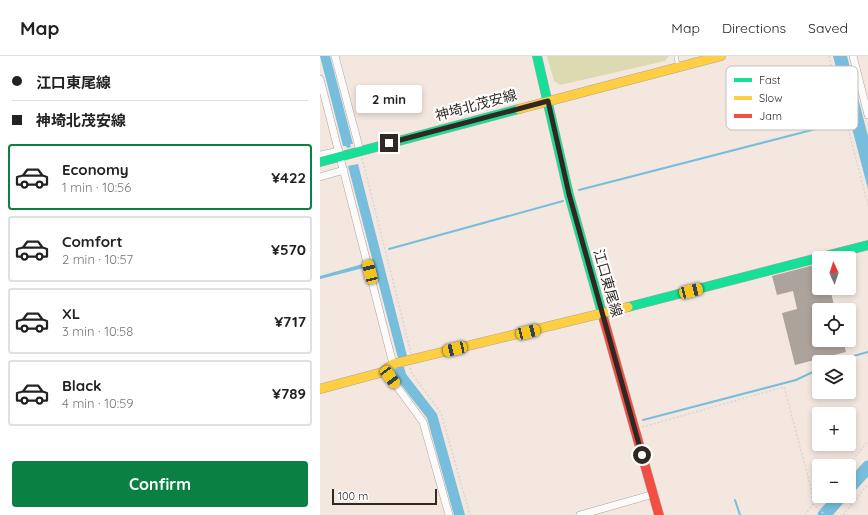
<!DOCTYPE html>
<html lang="en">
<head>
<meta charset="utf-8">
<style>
	:root { --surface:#fff; --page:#f2f2f2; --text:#222; --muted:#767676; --line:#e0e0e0; --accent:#0b8043 }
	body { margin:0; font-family:Quicksand,"Noto Sans JP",sans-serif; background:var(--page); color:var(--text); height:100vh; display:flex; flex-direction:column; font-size:15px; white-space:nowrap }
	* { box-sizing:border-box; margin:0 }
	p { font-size:13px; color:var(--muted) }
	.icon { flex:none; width:22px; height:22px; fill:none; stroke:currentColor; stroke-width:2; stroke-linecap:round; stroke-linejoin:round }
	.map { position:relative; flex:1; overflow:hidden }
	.drawer { display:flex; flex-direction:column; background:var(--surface); width:320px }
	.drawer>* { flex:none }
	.banner { display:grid; align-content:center; height:88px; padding:0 12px; background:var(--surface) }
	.needle { width:26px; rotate:357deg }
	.tools { position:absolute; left:492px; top:195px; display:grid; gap:8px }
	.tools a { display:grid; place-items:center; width:44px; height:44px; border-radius:4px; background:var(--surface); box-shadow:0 2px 6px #0003; font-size:20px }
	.scale { position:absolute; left:12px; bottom:10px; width:105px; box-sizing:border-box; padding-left:4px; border:2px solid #312824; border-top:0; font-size:11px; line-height:14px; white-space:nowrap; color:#312824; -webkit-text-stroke:3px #fff; paint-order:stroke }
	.end { position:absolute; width:18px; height:18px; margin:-9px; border:5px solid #312824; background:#fff; box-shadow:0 0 0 2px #fff }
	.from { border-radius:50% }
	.bubble { position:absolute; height:28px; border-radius:4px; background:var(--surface); box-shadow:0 2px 6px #0003; font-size:13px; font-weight:700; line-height:28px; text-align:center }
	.car { position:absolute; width:12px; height:24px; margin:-12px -6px; border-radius:5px; box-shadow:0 0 3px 1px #0007; background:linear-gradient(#f5c518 24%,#345 0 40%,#f5c518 0 76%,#345 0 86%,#f5c518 0) }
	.banner b { display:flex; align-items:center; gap:14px; height:38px; font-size:15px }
	.banner b+b { border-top:1px solid var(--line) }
	.banner i { width:10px; height:10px; background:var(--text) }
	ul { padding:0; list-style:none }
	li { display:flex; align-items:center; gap:12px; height:66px; margin:0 8px 6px; padding:0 4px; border:2px solid var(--line); border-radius:4px }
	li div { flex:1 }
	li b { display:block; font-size:15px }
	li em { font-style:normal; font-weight:700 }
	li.active { border-color:var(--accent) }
	li>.icon { width:36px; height:36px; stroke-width:1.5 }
	.button { display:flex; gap:8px; margin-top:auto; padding:8px 12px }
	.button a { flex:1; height:46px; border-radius:4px; background:var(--accent); color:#fff; font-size:16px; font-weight:700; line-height:46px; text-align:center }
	header { display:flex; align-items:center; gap:24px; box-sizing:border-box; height:56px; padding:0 20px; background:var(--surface); border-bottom:1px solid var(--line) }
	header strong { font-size:19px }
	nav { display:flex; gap:22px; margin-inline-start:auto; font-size:14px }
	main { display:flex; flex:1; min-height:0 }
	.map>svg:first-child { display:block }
	.green { fill:#dcdab0 }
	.water { fill:#77bedc }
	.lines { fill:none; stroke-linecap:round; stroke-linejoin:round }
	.stream { stroke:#77bedc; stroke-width:2 }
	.river { stroke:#77bedc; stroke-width:13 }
	.building { fill:#aca39c }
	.lane-casing { stroke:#aea49f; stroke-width:4.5 }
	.street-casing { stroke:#aea49f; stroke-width:8 }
	.fast-casing { stroke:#aea49f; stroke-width:10 }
	.slow-casing { stroke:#aea49f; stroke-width:10 }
	.jam-casing { stroke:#aea49f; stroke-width:10 }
	.path { stroke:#d9d5d2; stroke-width:1.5; stroke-dasharray:2 2; stroke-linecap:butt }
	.lane { stroke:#fdfbfa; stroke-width:3.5 }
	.street { stroke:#fdfbfa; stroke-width:7 }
	.fast { stroke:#16e098; stroke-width:9 }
	.slow { stroke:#ffcf43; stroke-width:9 }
	.jam { stroke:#f24e42; stroke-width:9 }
	.route { stroke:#312824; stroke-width:5 }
	.labels { text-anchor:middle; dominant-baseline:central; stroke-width:4; stroke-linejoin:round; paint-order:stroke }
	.street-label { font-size:14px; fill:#312824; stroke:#fff }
	.key { fill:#fff; stroke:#c1bebd; stroke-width:1 }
	.key-label { font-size:11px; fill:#312824 }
</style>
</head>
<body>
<header>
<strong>Map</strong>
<nav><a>Map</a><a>Directions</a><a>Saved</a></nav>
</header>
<main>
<section class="drawer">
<div class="banner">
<b><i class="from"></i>江口東尾線</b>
<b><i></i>神埼北茂安線</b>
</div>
<ul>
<li class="active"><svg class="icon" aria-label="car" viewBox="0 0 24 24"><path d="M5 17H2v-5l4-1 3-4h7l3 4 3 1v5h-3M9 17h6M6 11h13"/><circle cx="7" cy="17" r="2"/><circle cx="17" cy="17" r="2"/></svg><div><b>Economy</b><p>1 min · 10:56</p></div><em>¥422</em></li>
<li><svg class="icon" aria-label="car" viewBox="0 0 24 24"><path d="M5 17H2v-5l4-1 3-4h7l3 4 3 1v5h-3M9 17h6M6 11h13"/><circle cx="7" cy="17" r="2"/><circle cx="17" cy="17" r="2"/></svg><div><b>Comfort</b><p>2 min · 10:57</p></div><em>¥570</em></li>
<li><svg class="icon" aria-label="car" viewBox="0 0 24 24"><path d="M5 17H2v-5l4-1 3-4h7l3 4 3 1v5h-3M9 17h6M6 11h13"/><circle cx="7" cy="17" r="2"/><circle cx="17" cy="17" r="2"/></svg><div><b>XL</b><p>3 min · 10:58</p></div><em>¥717</em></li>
<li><svg class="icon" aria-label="car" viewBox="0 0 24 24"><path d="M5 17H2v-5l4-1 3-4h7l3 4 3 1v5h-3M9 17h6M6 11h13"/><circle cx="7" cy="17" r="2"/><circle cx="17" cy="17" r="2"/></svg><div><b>Black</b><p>4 min · 10:59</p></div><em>¥789</em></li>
</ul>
<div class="button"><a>Confirm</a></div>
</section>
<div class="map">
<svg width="548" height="459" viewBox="0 0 548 459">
	<rect width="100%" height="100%" fill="#f4e7e0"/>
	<!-- green -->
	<polygon class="green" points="227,0 349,0 345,5 240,29 234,25"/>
	<!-- water -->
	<g class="water">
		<polygon points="0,0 10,0 33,88 30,88 31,91 27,92 26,90 23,90"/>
		<polygon points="513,0 527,0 548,80 548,133"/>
		<polygon points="38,108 87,300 85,300 81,311 84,311 86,318 117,358 145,459 134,459 107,362 76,322 74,314 76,313 81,303 80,302 78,302 28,110"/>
	</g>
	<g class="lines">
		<!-- stream -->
		<g class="stream">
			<polyline points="259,134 523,66"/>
			<polyline points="69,193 243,145"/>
			<polyline points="0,221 43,209"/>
			<polyline points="0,222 43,211"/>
			<polyline points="516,306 526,302 548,296"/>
			<polyline points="323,364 476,324 499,313"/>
			<polyline points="415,444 420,459"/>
		</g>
		<!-- river -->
		<g class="river">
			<polyline points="529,432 548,411"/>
			<polyline points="504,459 521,440"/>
		</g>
	</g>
	<!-- building -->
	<polygon class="building" points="494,209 494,211 499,209 499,234 510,232 515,254 499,254 499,284 523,284 526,296 475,309 462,257 477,253 473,235 457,239 452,220"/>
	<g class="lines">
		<!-- lane casing -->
		<g class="lane-casing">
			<polyline id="lane" points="356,0 358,10"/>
		</g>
		<!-- street casing -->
		<g class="street-casing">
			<g id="street">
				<polyline points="15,0 40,95"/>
				<polyline points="533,0 548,59"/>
				<polyline points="0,23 73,308"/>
				<polyline points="0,99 19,95"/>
				<polyline points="0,121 24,114"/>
				<polyline points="68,313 70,321 103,366 129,459"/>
				<polyline points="260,459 334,438"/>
			</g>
		</g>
		<!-- fast casing -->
		<g class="fast-casing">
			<g id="fast">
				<polyline points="217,0 249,139 284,264"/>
				<polyline points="0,106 199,53"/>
				<polyline points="308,251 548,189"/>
			</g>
		</g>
		<!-- slow casing -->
		<g class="slow-casing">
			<g id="slow">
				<polyline points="199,53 401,0"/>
				<polyline points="0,333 63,316 73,308 308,251"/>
			</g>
		</g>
		<!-- jam casing -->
		<g class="jam-casing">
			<polyline id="jam" points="284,264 339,459"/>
		</g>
		<!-- path -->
		<g class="path">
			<polyline points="509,0 548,149"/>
			<polyline points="42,102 91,297"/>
			<polyline points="90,312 93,319 121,357 150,459"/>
			<polyline points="322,371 464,331 491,432 493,448 505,459"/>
			<polyline points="528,410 548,385"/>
			<polyline points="485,459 493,448 501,440"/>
			<polyline points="523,459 548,428"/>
		</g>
		<!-- lane -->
		<use href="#lane" class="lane"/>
		<!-- street -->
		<use href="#street" class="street"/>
		<!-- fast -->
		<use href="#fast" class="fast"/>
		<!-- slow -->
		<use href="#slow" class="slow"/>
		<!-- jam -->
		<use href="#jam" class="jam"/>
	</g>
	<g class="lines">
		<!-- route -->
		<polyline class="route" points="69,87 228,45 249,138 322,399"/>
	</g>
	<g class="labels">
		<!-- street labels -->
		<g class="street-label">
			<text transform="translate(156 49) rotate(-15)">神埼北茂安線</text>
			<text transform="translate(288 227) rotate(74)">江口東尾線</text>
		</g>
	</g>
	<!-- legend -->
	<rect x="406" y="10" width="132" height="64" rx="6" class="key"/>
	<rect x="414" y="22" width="18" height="4" fill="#16e098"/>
	<rect x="414" y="40" width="18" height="4" fill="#ffcf43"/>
	<rect x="414" y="58" width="18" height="4" fill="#f24e42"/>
	<g class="key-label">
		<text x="439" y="28">Fast</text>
		<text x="439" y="46">Slow</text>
		<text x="439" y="64">Jam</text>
	</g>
</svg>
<div class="tools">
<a><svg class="needle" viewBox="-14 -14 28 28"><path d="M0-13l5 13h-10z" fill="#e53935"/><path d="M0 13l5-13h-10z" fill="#767676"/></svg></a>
<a><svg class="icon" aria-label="locate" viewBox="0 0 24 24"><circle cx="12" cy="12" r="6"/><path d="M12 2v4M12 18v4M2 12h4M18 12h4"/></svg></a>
<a><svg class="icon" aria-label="layers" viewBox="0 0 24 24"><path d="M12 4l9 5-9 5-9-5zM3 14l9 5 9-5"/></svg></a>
<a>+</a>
<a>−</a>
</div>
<div class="scale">100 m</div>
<i class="end from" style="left:322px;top:399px"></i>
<i class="end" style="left:69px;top:87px"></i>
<div class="bubble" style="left:36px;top:29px;width:66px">2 min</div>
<i class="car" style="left:50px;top:216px;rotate:346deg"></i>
<i class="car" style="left:371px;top:235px;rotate:76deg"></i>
<i class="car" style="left:208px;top:276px;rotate:76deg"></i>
<i class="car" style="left:135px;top:293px;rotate:257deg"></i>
<i class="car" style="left:70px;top:321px;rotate:143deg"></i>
</div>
</main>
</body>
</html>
